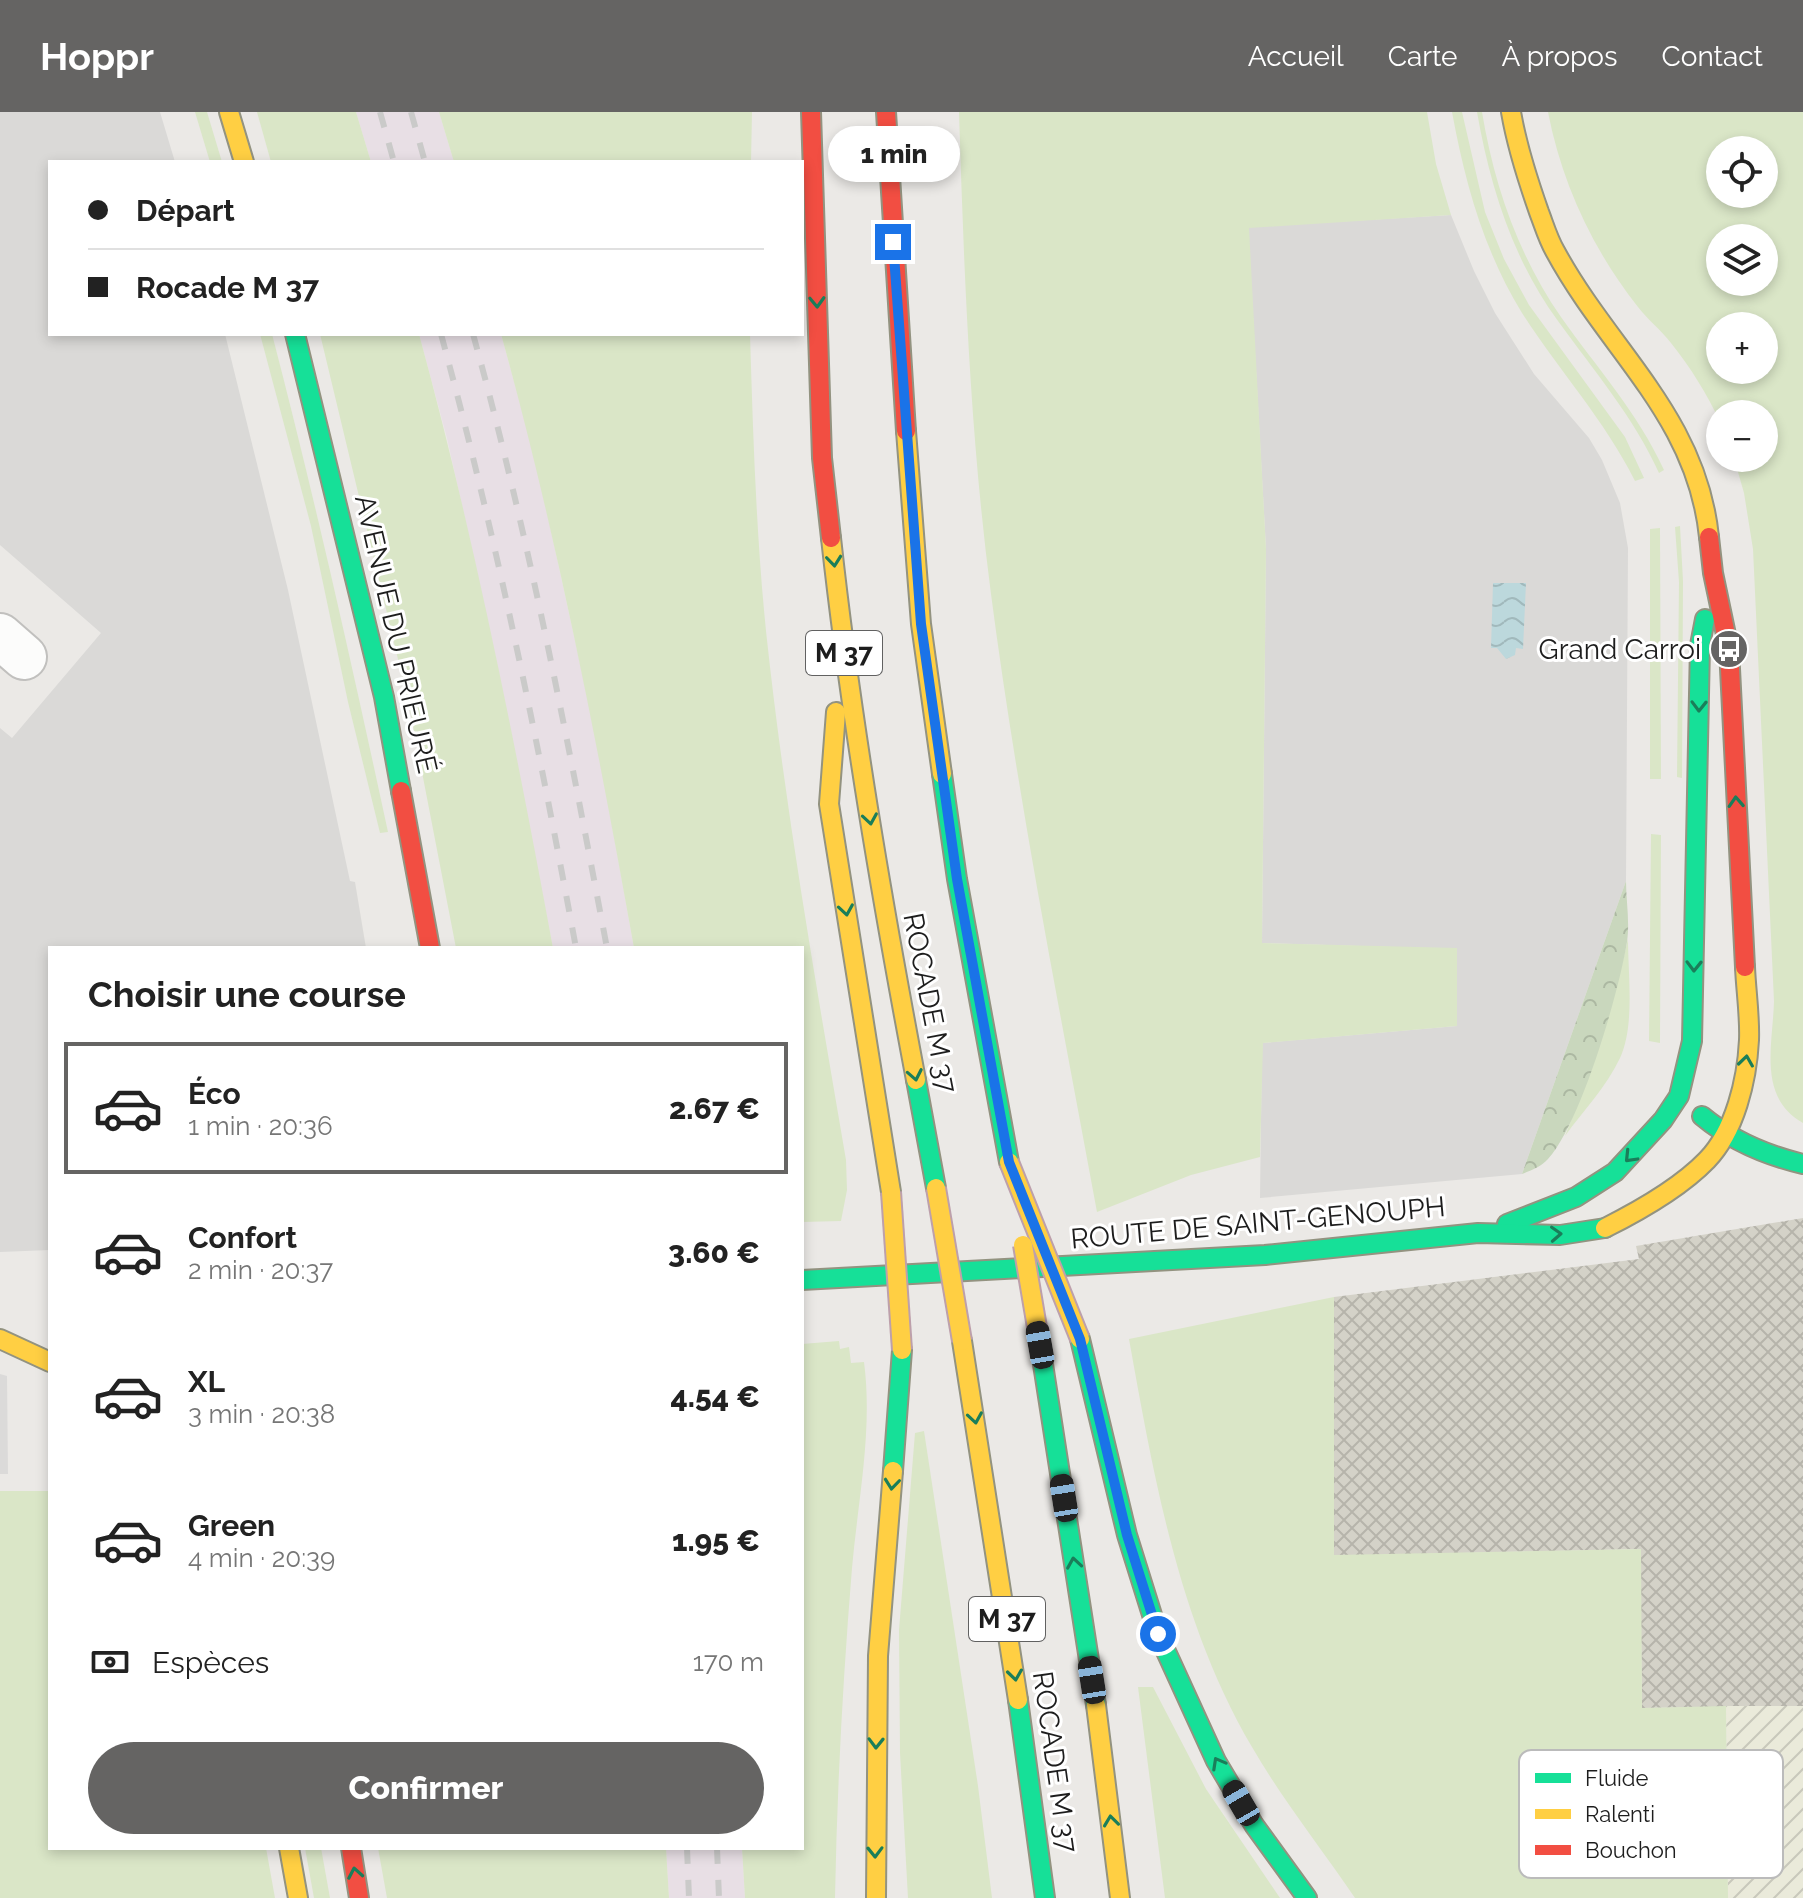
<!DOCTYPE html>
<html lang="fr">
<head>
<meta charset="utf-8">
<style>
	:root { --surface:#fff; --page:#f6f6f6; --text:#222; --muted:#767676; --line:#e0e0e0; --accent:#656463 }
	body { margin:0; font-family:Raleway,sans-serif; background:var(--page); color:var(--text); height:100vh; display:flex; flex-direction:column; font-size:30px; white-space:nowrap }
	* { box-sizing:border-box; margin:0 }
	p { font-size:26px; color:var(--muted) }
	.icon { flex:none; width:44px; height:44px; fill:none; stroke:currentColor; stroke-width:2; stroke-linecap:round; stroke-linejoin:round }
	.map { position:relative; flex:1; overflow:hidden }
	.panel { position:absolute; left:48px; top:834px; width:756px; height:904px; display:flex; flex-direction:column; background:var(--surface); border-radius:0px; box-shadow:0 4px 12px #0003 }
	.panel>* { flex:none }
	.top-card { position:absolute; left:48px; top:48px; width:756px; height:176px; border-radius:0px; box-shadow:0 4px 12px #0003; display:grid; align-content:center; height:176px; padding:0 40px; background:var(--surface) }
	.tools { position:absolute; left:1706px; top:24px; display:grid; gap:16px }
	.tools a { display:grid; place-items:center; width:72px; height:72px; border-radius:50%; background:var(--surface); box-shadow:0 4px 12px #0003; font-size:40px }
	.end { position:absolute; width:36px; height:36px; margin:-18px; border:10px solid #1a73e8; background:#fff; box-shadow:0 0 0 4px #fff }
	.from { border-radius:50% }
	.bubble { position:absolute; height:56px; border-radius:28px; background:var(--surface); box-shadow:0 4px 12px #0003; font-size:26px; font-weight:800; line-height:56px; text-align:center }
	.car { position:absolute; width:24px; height:48px; margin:-24px -12px; border-radius:10px; box-shadow:0 0 6px 2px #0007; background:linear-gradient(#222 24%,#8ab4d8 0 40%,#222 0 76%,#8ab4d8 0 86%,#222 0) }
	.top-card b { display:flex; align-items:center; gap:28px; height:76px; font-size:30px }
	.top-card b+b { border-top:2px solid var(--line) }
	.top-card i { width:20px; height:20px; background:var(--text) }
	ul { padding:0; list-style:none }
	li { display:flex; align-items:center; gap:24px; height:132px; margin:0 16px 12px; padding:0 24px; border:4px solid transparent; border-radius:0px }
	li div { flex:1 }
	li b { display:block; font-size:30px }
	li em { font-style:normal; font-weight:800 }
	li.on { border-color:var(--accent) }
	li>.icon { width:72px; height:72px; stroke-width:1.5 }
	h2 { padding:0 40px; font-size:36px; line-height:96px }
	.pay { display:flex; align-items:center; gap:20px; height:88px; padding:0 40px; font-size:30px }
	.pay p { margin-inline-start:auto }
	.action { display:flex; gap:16px; margin-top:auto; padding:16px 40px }
	.action a { flex:1; height:92px; border-radius:48px; background:var(--accent); color:#fff; font-size:32px; font-weight:800; line-height:92px; text-align:center }
	header { display:flex; align-items:center; gap:48px; box-sizing:border-box; height:112px; padding:0 40px; background:var(--accent); color:#fff }
	header strong { font-size:38px }
	nav { display:flex; gap:44px; margin-inline-start:auto; font-size:28px }
	.map>svg:first-child { display:block }
	.residential { fill:#dad9d7 }
	.industrial { fill:#e8dfe5 }
	.construction { fill:url(#construction-cross-hatch) }
	.farmland { fill:url(#farmland-furrows) }
	.grass { fill:#dae6c7; fill-rule:evenodd }
	.forest { fill:url(#forest-crowns) }
	.parking { fill:#dbdad9 }
	.water { fill:url(#water-waves) }
	.lines { fill:none; stroke-linecap:round; stroke-linejoin:round }
	.street-casing { stroke:#c1c0be; stroke-width:48 }
	.fast-casing { stroke:#939380; stroke-width:22 }
	.slow-casing { stroke:#939380; stroke-width:22 }
	.jam-casing { stroke:#939380; stroke-width:22 }
	.street { stroke:#fcfcfb; stroke-width:44 }
	.fast { stroke:#16e098; stroke-width:18 }
	.slow { stroke:#ffcf43; stroke-width:18 }
	.jam { stroke:#f24e42; stroke-width:18 }
	.rail { stroke:#cacac9; stroke-width:6; stroke-dasharray:16 16; stroke-linecap:butt }
	.slow-bridge-casing { stroke:#bda0ab; stroke-width:22; stroke-linecap:butt }
	.slow-bridge { stroke:#ffcf43; stroke-width:18 }
	.oneway { stroke:#1a7e5a }
	.route { stroke:#1a73e8; stroke-width:10 }
	.labels { text-anchor:middle; dominant-baseline:central; stroke-width:6; stroke-linejoin:round; paint-order:stroke }
	.shield { fill:#fff; stroke:#616161; stroke-width:2 }
	.shield-label { font-size:26px; font-weight:bold; fill:#1d1d1d }
	.street-label { font-size:28px; fill:#1d1d1d; stroke:#fff }
	.poi-label { font-size:28px; fill:#1d1d1d; stroke:#fff; text-anchor:end }
	.key { fill:#fff; stroke:#bbb; stroke-width:2 }
	.key-label { font-size:22px; fill:#1d1d1d }
</style>
</head>
<body>
<header>
<strong>Hoppr</strong>
<nav><a>Accueil</a><a>Carte</a><a>À propos</a><a>Contact</a></nav>
</header>
<div class="map">
<svg width="1803" height="1786" viewBox="0 0 1803 1786">
	<defs>
		<pattern id="construction-cross-hatch" width="8" height="8" patternUnits="userSpaceOnUse" patternTransform="scale(2)"><rect width="8" height="8" fill="#d4d2c8"/><path d="M0 0l8 8M0 8l8-8" fill="none" stroke="#b6b4ab"/></pattern>
		<pattern id="farmland-furrows" width="10" height="10" patternUnits="userSpaceOnUse" patternTransform="scale(2)"><rect width="10" height="10" fill="#eaeada"/><path d="M-1 1l2-2M0 10L10 0M9 11l2-2" fill="none" stroke="#c8c8bb"/></pattern>
		<pattern id="forest-crowns" width="20" height="18" patternUnits="userSpaceOnUse" patternTransform="scale(2)"><rect width="20" height="18" fill="#c9d7bd"/><path d="M2 6a3 3 0 1 1 6 0M12 15a3 3 0 1 1 6 0" fill="none" stroke="#acb8a2"/></pattern>
		<pattern id="water-waves" width="16" height="10" patternUnits="userSpaceOnUse" patternTransform="scale(2)"><rect width="16" height="10" fill="#bcd8dc"/><path d="M0 5q4-4 8 0t8 0" fill="none" stroke="#a1b9bc"/></pattern>
	</defs>
	<rect width="100%" height="100%" fill="#ebe9e6"/>
	<!-- residential -->
	<g class="residential">
		<polygon points="0,0 160,0 175,50 50,50 50,222 225,222 288,478 350,769 355,770 366,836 50,836 50,1138 0,1140 0,616 12,626 101,521 0,433"/>
		<polygon points="1451,103 1474,159 1495,201 1534,262 1589,326 1602,348 1620,391 1628,436 1626,769 1522,1062 1260,1086 1262,931 1457,914 1457,837 1262,831 1266,437 1248,115"/>
	</g>
	<!-- industrial -->
	<g class="industrial">
		<polygon points="356,0 439,0 454,50 371,50"/>
		<polygon points="419,222 501,222 535,346 597,629 634,836 553,836 497,551 447,326"/>
		<polygon points="666,1736 742,1736 745,1786 669,1786"/>
	</g>
	<!-- construction -->
	<polygon class="construction" points="1803,1106 1803,1594 1642,1596 1640,1437 1334,1444 1334,1185 1639,1147 1636,1134"/>
	<!-- farmland -->
	<polygon class="farmland" points="1726,1594 1803,1594 1803,1786 1728,1786"/>
	<!-- grass -->
	<g class="grass">
		<polygon points="195,0 207,0 222,50 210,50"/>
		<polygon points="257,0 356,0 371,50 271,50"/>
		<polygon points="439,0 752,0 751,50 454,50"/>
		<path d="M959,0h468l9,52 15,51 -202,13 17,321 -4,394 195,5v78l-194,17 -3,114 -69,18 -94,37c-38,-206 -79,-411 -106,-618 -21,-160 -27,-321 -32,-482z"/>
		<path d="M1452,0h10l23,100 19,47 25,46 96,132 19,41 -9,3c-31,-62 -76,-110 -113,-168 -38,-62 -57,-130 -70,-201z"/>
		<path d="M1477,0h5c12,73 37,145 79,205 36,51 77,96 103,153l-5,3c-26,-57 -65,-102 -101,-152 -45,-61 -68,-135 -81,-209z"/>
		<path d="M1548,0h255v1011c-46,-26 -30,-79 -29,-122l-21,-452 -9,-56 -10,-35h30v-44h-44v8c-13,-28 -29,-54 -49,-79 -10,-13 -23,-23 -33,-36 -45,-57 -76,-123 -90,-195zM1720,38h44v44h-44zM1720,126h44v44h-44zM1720,214h44v44h-44z"/>
		<path d="M260,222h12c43,165 80,331 116,498l-8,1 -32,-131 -37,-176z"/>
		<path d="M320,222h99c55,202 96,408 134,614h-97l-47,-243z"/>
		<path d="M501,222h249c3,99 6,198 16,297 19,178 50,353 80,529l1,30 -6,31 -39,1v-274h-168c-37,-207 -77,-412 -133,-614z"/>
		<polygon points="1680,414 1683,469 1682,666 1677,665 1679,470 1675,415"/>
		<polygon points="1660,416 1661,667 1650,667 1650,417"/>
		<polygon points="1651,722 1661,723 1660,931 1649,929"/>
		<path d="M1628,827c0,35 7,87 -8,119 -13,28 -37,53 -55,78 26,-64 48,-129 63,-197z"/>
		<path d="M1334,1185v258l307,-6 1,159 84,-2 2,192h-373c-34,-50 -73,-99 -103,-151 -73,-124 -98,-269 -123,-408z"/>
		<path d="M839,1229l1,8 9,-2 2,16 13,-1c9,68 -6,138 -12,206 -9,110 -15,220 -17,330h-90l-3,-50h60v-504z"/>
		<polygon points="924,1319 978,1674 992,1786 908,1786 900,1641 899,1518 915,1321"/>
		<polygon points="0,1379 50,1379 50,1736 266,1736 275,1786 0,1786"/>
		<polygon points="1138,1575 1153,1575 1206,1677 1280,1786 1165,1786"/>
		<polygon points="305,1736 321,1736 330,1786 314,1786"/>
		<polygon points="378,1736 666,1736 669,1786 387,1786"/>
	</g>
	<!-- forest -->
	<path class="forest" d="M1626,769c0,19 4,41 1,61 -8,50 -46,181 -79,217 -7,8 -16,11 -26,15z"/>
	<!-- parking -->
	<polygon class="parking" points="0,1262 7,1264 8,1362 0,1362"/>
	<!-- water -->
	<polygon class="water" points="1493,471 1526,471 1523,537 1516,536 1515,543 1506,547 1497,536 1491,536"/>
	<g class="lines">
		<!-- street casing -->
		<g class="street-casing">
			<polyline id="street" points="0,524 24,545"/>
		</g>
		<!-- fast casing -->
		<g class="fast-casing">
			<g id="fast">
				<polyline points="295,222 384,585 401,679"/>
				<polyline points="942,662 957,767 1009,1050"/>
				<polyline points="916,968 936,1076"/>
				<path d="M1702,1004c30,25 63,39 101,48"/>
				<polyline points="1507,1112 1576,1085 1615,1060 1663,1008 1679,984 1692,929 1700,533 1705,507"/>
				<polyline points="802,1168 1265,1143 1478,1121 1560,1123 1605,1116"/>
				<polyline points="1080,1227 1127,1423 1158,1522 1216,1649 1254,1713 1307,1786"/>
				<polyline points="1040,1233 1096,1593"/>
				<polyline points="893,1359 902,1238"/>
				<polyline points="1018,1588 1045,1786"/>
			</g>
		</g>
		<!-- slow casing -->
		<g class="slow-casing">
			<g id="slow">
				<polyline points="229,0 244,50"/>
				<path d="M1511,0c6,35 16,66 28,100 5,13 9,27 16,39 54,100 142,166 154,286"/>
				<polyline points="906,319 921,512 942,662"/>
				<path d="M831,426c20,182 51,362 85,542"/>
				<polyline points="836,600 829,692 891,1080"/>
				<path d="M1605,1116c34,-17 75,-40 102,-68 28,-29 40,-80 42,-120 1,-24 -3,-49 -4,-73"/>
				<polyline points="0,1227 50,1250"/>
				<polyline points="962,1229 1018,1588"/>
				<polyline points="1096,1593 1120,1786"/>
				<polyline points="289,1736 298,1786"/>
				<polyline points="876,1786 878,1544 893,1359"/>
			</g>
		</g>
		<!-- jam casing -->
		<g class="jam-casing">
			<g id="jam">
				<polyline points="811,0 822,346 831,426"/>
				<polyline points="886,0 906,319"/>
				<polyline points="1709,425 1713,461 1729,537 1745,855"/>
				<polyline points="401,679 430,836"/>
				<polyline points="351,1736 359,1786"/>
			</g>
		</g>
		<!-- street -->
		<use href="#street" class="street"/>
		<!-- fast -->
		<use href="#fast" class="fast"/>
		<!-- slow -->
		<use href="#slow" class="slow"/>
		<!-- jam -->
		<use href="#jam" class="jam"/>
		<!-- rail -->
		<g class="rail">
			<polyline points="380,0 394,50"/>
			<polyline points="411,0 425,50"/>
			<path d="M441,222c55,202 97,408 135,614"/>
			<path d="M473,222c56,202 95,408 134,614"/>
			<polyline points="687,1736 689,1786"/>
			<polyline points="717,1736 719,1786"/>
		</g>
		<!-- slow-bridge casing -->
		<g class="slow-bridge-casing">
			<g id="slow-bridge">
				<polyline points="1009,1050 1080,1227"/>
				<polyline points="936,1076 962,1229"/>
				<polyline points="891,1080 902,1238"/>
				<polyline points="1023,1133 1040,1233"/>
			</g>
		</g>
		<!-- slow-bridge -->
		<use href="#slow-bridge" class="slow-bridge"/>
	</g>
	<!-- one-way arrows -->
	<defs><path id="oneway-chevron" d="M-2-3.5L2.5 0L-2 3.5" fill="none" stroke-width="1.6" stroke-linecap="round" stroke-linejoin="round" transform="scale(2)"/></defs>
	<g class="oneway">
		<use href="#oneway-chevron" transform="translate(817 190) rotate(88)"/>
		<use href="#oneway-chevron" transform="translate(834 449) rotate(84)"/>
		<use href="#oneway-chevron" transform="translate(1699 594) rotate(91)"/>
		<use href="#oneway-chevron" transform="translate(1736 690) rotate(-93)"/>
		<use href="#oneway-chevron" transform="translate(870 707) rotate(81)"/>
		<use href="#oneway-chevron" transform="translate(846 798) rotate(81)"/>
		<use href="#oneway-chevron" transform="translate(1694 854) rotate(91)"/>
		<use href="#oneway-chevron" transform="translate(1746 949) rotate(-82)"/>
		<use href="#oneway-chevron" transform="translate(915 963) rotate(79)"/>
		<use href="#oneway-chevron" transform="translate(1630 1045) rotate(134)"/>
		<use href="#oneway-chevron" transform="translate(1556 1122) rotate(-3)"/>
		<use href="#oneway-chevron" transform="translate(975 1306) rotate(81)"/>
		<use href="#oneway-chevron" transform="translate(892 1372) rotate(96)"/>
		<use href="#oneway-chevron" transform="translate(1074 1451) rotate(-99)"/>
		<use href="#oneway-chevron" transform="translate(1015 1563) rotate(82)"/>
		<use href="#oneway-chevron" transform="translate(876 1631) rotate(91)"/>
		<use href="#oneway-chevron" transform="translate(1218 1651) rotate(-119)"/>
		<use href="#oneway-chevron" transform="translate(1111 1709) rotate(-97)"/>
		<use href="#oneway-chevron" transform="translate(875 1740) rotate(89)"/>
		<use href="#oneway-chevron" transform="translate(355 1761) rotate(-100)"/>
	</g>
	<g class="lines">
		<!-- route -->
		<polyline class="route" points="893,130 921,512 957,767 1009,1050 1080,1227 1127,1423 1158,1522"/>
	</g>
	<!-- icons -->
	<defs>
		<g id="bus-disc" transform="scale(2)"><circle r="9.5" fill="#656463" stroke="#fff"/><path d="M-5-6H5V4H4V6H2V4H-2V6H-4V4H-5ZM-3.5-4V0h7V-4ZM-3.5 1.2v1.5H-2V1.2ZM2 1.2v1.5H3.5V1.2Z" fill="#fff"/></g>
	</defs>
	<g fill-rule="evenodd">
		<use href="#bus-disc" x="1729" y="537"/>
	</g>
	<g class="labels">
		<!-- shield labels -->
		<g class="shield">
			<rect x="806" y="519" width="76" height="44" rx="6"/>
			<rect x="969" y="1485" width="76" height="44" rx="6"/>
		</g>
		<g class="shield-label">
			<text x="844" y="541">M 37</text>
			<text x="1007" y="1507">M 37</text>
		</g>
		<!-- street labels -->
		<g class="street-label">
			<text transform="translate(396 522) rotate(77)">AVENUE DU PRIEURÉ</text>
			<text transform="translate(930 891) rotate(79)">ROCADE M 37</text>
			<text transform="translate(1258 1111) rotate(-5)">ROUTE DE SAINT-GENOUPH</text>
			<text transform="translate(1055 1650) rotate(82)">ROCADE M 37</text>
		</g>
		<!-- poi labels -->
		<g class="poi-label">
			<text x="1701" y="537">Grand Carroi</text>
		</g>
	</g>
	<!-- legend -->
	<rect x="1519" y="1638" width="264" height="128" rx="12" class="key"/>
	<rect x="1535" y="1661" width="36" height="10" fill="#16e098"/>
	<rect x="1535" y="1697" width="36" height="10" fill="#ffcf43"/>
	<rect x="1535" y="1733" width="36" height="10" fill="#f24e42"/>
	<g class="key-label">
		<text x="1585" y="1674">Fluide</text>
		<text x="1585" y="1710">Ralenti</text>
		<text x="1585" y="1746">Bouchon</text>
	</g>
</svg>
<div class="tools">
<a><svg class="icon" aria-label="locate" viewBox="0 0 24 24"><circle cx="12" cy="12" r="6"/><path d="M12 2v4M12 18v4M2 12h4M18 12h4"/></svg></a>
<a><svg class="icon" aria-label="layers" viewBox="0 0 24 24"><path d="M12 4l9 5-9 5-9-5zM3 14l9 5 9-5"/></svg></a>
<a>+</a>
<a>−</a>
</div>
<i class="end from" style="left:1158px;top:1522px"></i>
<i class="end" style="left:893px;top:130px"></i>
<div class="bubble" style="left:828px;top:14px;width:132px">1 min</div>
<i class="car" style="left:1040px;top:1233px;rotate:350deg"></i>
<i class="car" style="left:1064px;top:1386px;rotate:351deg"></i>
<i class="car" style="left:1092px;top:1568px;rotate:351deg"></i>
<i class="car" style="left:1241px;top:1691px;rotate:330deg"></i>
<div class="top-card">
<b><i class="from"></i>Départ</b>
<b><i></i>Rocade M 37</b>
</div>
<section class="panel">
<h2>Choisir une course</h2>
<ul>
<li class="on"><svg class="icon" aria-label="car" viewBox="0 0 24 24"><path d="M5 17H2v-5l4-1 3-4h7l3 4 3 1v5h-3M9 17h6M6 11h13"/><circle cx="7" cy="17" r="2"/><circle cx="17" cy="17" r="2"/></svg><div><b>Éco</b><p>1 min · 20:36</p></div><em>2.67 €</em></li>
<li><svg class="icon" aria-label="car" viewBox="0 0 24 24"><path d="M5 17H2v-5l4-1 3-4h7l3 4 3 1v5h-3M9 17h6M6 11h13"/><circle cx="7" cy="17" r="2"/><circle cx="17" cy="17" r="2"/></svg><div><b>Confort</b><p>2 min · 20:37</p></div><em>3.60 €</em></li>
<li><svg class="icon" aria-label="car" viewBox="0 0 24 24"><path d="M5 17H2v-5l4-1 3-4h7l3 4 3 1v5h-3M9 17h6M6 11h13"/><circle cx="7" cy="17" r="2"/><circle cx="17" cy="17" r="2"/></svg><div><b>XL</b><p>3 min · 20:38</p></div><em>4.54 €</em></li>
<li><svg class="icon" aria-label="car" viewBox="0 0 24 24"><path d="M5 17H2v-5l4-1 3-4h7l3 4 3 1v5h-3M9 17h6M6 11h13"/><circle cx="7" cy="17" r="2"/><circle cx="17" cy="17" r="2"/></svg><div><b>Green</b><p>4 min · 20:39</p></div><em>1.95 €</em></li>
</ul>
<div class="pay"><svg class="icon" aria-label="cash" viewBox="0 0 24 24"><path d="M3 7h18v10H3z"/><circle cx="12" cy="12" r="2"/></svg>Espèces<p>170 m</p></div>
<div class="action"><a>Confirmer</a></div>
</section>
</div>
</body>
</html>
